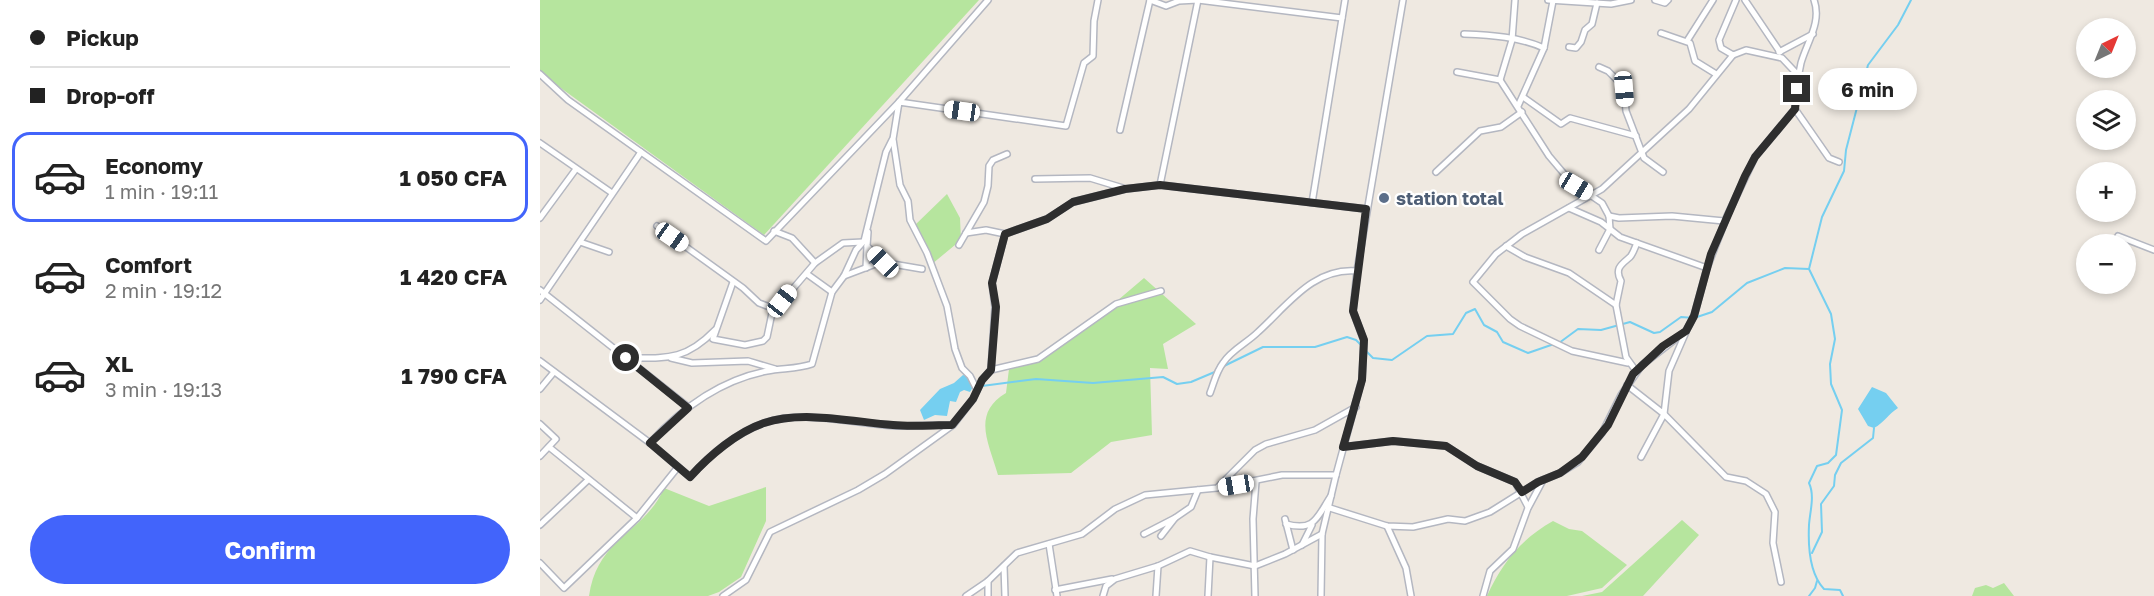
<!DOCTYPE html>
<html lang="en">
<head>
<meta charset="utf-8">
<style>
	:root { --surface:#fff; --page:#f2f2f2; --text:#222; --muted:#767676; --line:#e0e0e0; --accent:#4264fb }
	body { margin:0; font-family:"Golos Text",sans-serif; background:var(--page); color:var(--text); height:100vh; display:flex; flex-direction:column; font-size:22px; white-space:nowrap }
	* { box-sizing:border-box; margin:0 }
	p { font-size:20px; color:var(--muted) }
	.icon { flex:none; width:33px; height:33px; fill:none; stroke:currentColor; stroke-width:2; stroke-linecap:round; stroke-linejoin:round }
	.map { position:relative; flex:1; overflow:hidden }
	.sheet { display:flex; flex-direction:column; background:var(--surface); width:540px }
	.sheet>* { flex:none }
	.guide { display:grid; align-content:center; height:132px; padding:0 30px; background:var(--surface) }
	.needle { width:39px; rotate:43deg }
	.buttons { position:absolute; left:1536px; top:18px; display:grid; gap:12px }
	.buttons a { display:grid; place-items:center; width:60px; height:60px; border-radius:50%; background:var(--surface); box-shadow:0 3px 9px #0003; font-size:30px }
	.end { position:absolute; width:27px; height:27px; margin:-14px; border:8px solid #2e2e2e; background:#fff; box-shadow:0 0 0 3px #fff }
	.from { border-radius:50% }
	.bubble { position:absolute; height:42px; border-radius:21px; background:var(--surface); box-shadow:0 3px 9px #0003; font-size:20px; font-weight:700; line-height:42px; text-align:center }
	.car { position:absolute; width:18px; height:36px; margin:-18px -9px; border-radius:8px; box-shadow:0 0 4px 2px #0007; background:linear-gradient(#fff 24%,#345 0 40%,#fff 0 76%,#345 0 86%,#fff 0) }
	.guide b { display:flex; align-items:center; gap:21px; height:57px; font-size:22px }
	.guide b+b { border-top:2px solid var(--line) }
	.guide i { width:15px; height:15px; background:var(--text) }
	ul { padding:0; list-style:none }
	li { display:flex; align-items:center; gap:18px; height:90px; margin:0 12px 9px; padding:0 18px; border:3px solid transparent; border-radius:18px }
	li div { flex:1 }
	li b { display:block; font-size:22px }
	li em { font-style:normal; font-weight:700 }
	li.on { border-color:var(--accent) }
	li>.icon { width:54px; height:54px; stroke-width:1.5 }
	.primary-button { display:flex; gap:12px; margin-top:auto; padding:12px 30px }
	.primary-button a { flex:1; height:69px; border-radius:36px; background:var(--accent); color:#fff; font-size:24px; font-weight:700; line-height:69px; text-align:center }
	main { display:flex; flex:1; min-height:0 }
	.map>svg:first-child { display:block }
	.green { fill:#b6e59e }
	.water { fill:#75cff0 }
	.lines { fill:none; stroke-linecap:round; stroke-linejoin:round }
	.stream { stroke:#75cff0; stroke-width:2 }
	.street-casing { stroke:#b4b7c1; stroke-width:8 }
	.street { stroke:#fff; stroke-width:5 }
	.route { stroke:#2e2e2e; stroke-width:8 }
	.service-dot { fill:#5c6f8a; stroke:#fff; stroke-width:2 }
	.labels { text-anchor:middle; dominant-baseline:central; stroke-width:4.5; stroke-linejoin:round; paint-order:stroke }
	.service-label { font-size:18px; font-weight:bold; fill:#4e5e75; stroke:#fff; text-anchor:start }
</style>
</head>
<body>
<main>
<section class="sheet">
<div class="guide">
<b><i class="from"></i>Pickup</b>
<b><i></i>Drop-off</b>
</div>
<ul>
<li class="on"><svg class="icon" aria-label="car" viewBox="0 0 24 24"><path d="M5 17H2v-5l4-1 3-4h7l3 4 3 1v5h-3M9 17h6M6 11h13"/><circle cx="7" cy="17" r="2"/><circle cx="17" cy="17" r="2"/></svg><div><b>Economy</b><p>1 min · 19:11</p></div><em>1 050 CFA</em></li>
<li><svg class="icon" aria-label="car" viewBox="0 0 24 24"><path d="M5 17H2v-5l4-1 3-4h7l3 4 3 1v5h-3M9 17h6M6 11h13"/><circle cx="7" cy="17" r="2"/><circle cx="17" cy="17" r="2"/></svg><div><b>Comfort</b><p>2 min · 19:12</p></div><em>1 420 CFA</em></li>
<li><svg class="icon" aria-label="car" viewBox="0 0 24 24"><path d="M5 17H2v-5l4-1 3-4h7l3 4 3 1v5h-3M9 17h6M6 11h13"/><circle cx="7" cy="17" r="2"/><circle cx="17" cy="17" r="2"/></svg><div><b>XL</b><p>3 min · 19:13</p></div><em>1 790 CFA</em></li>
</ul>
<div class="primary-button"><a>Confirm</a></div>
</section>
<div class="map">
<svg width="1614" height="596" viewBox="0 0 1614 596">
	<rect width="100%" height="100%" fill="#efe9e1"/>
	<!-- green -->
	<g class="green">
		<polygon points="0,0 439,0 224,235 0,73"/>
		<polygon points="407,194 420,218 421,240 392,264 381,236 374,226"/>
		<path d="M604,278l52,46 -33,20 5,25 -18,-1 2,67 -41,7 -40,31 -73,2c-9,-32 -27,-61 8,-82l3,-24 30,-10 32,-19z"/>
		<path d="M226,487v34l-25,56 -22,15 -11,4h-119c9,-60 56,-63 75,-108l45,18z"/>
		<polygon points="1142,520 1159,535 1103,596 1042,596 1062,592"/>
		<path d="M1013,521l16,8 13,2 45,34 -25,23 -35,8h-80c15,-33 34,-57 66,-75z"/>
		<polygon points="1464,583 1474,596 1432,596 1435,588 1446,585 1453,588"/>
	</g>
	<!-- water -->
	<g class="water">
		<polygon points="423,375 427,376 433,387 430,392 424,390 420,392 416,402 410,401 407,416 395,415 384,420 380,410 400,389 414,383"/>
		<path d="M1332,387l14,6 12,15c-10,6 -14,15 -24,20l-6,-2 -10,-17z"/>
	</g>
	<g class="lines">
		<!-- stream -->
		<g class="stream">
			<polyline points="1019,343 1038,329 1061,330 1090,322 1114,333 1120,332 1141,317 1154,318 1172,312 1207,283 1245,268 1269,269"/>
			<polyline points="825,350 833,358 852,360 887,336 913,334 926,313 935,309 944,325 957,332 963,342 988,353 1014,344"/>
			<polyline points="684,366 723,347 775,347 807,337 816,340 822,346"/>
			<polyline points="442,386 496,379 553,383 623,377 637,384 651,382 677,371"/>
			<polyline points="1272,553 1282,532 1281,504 1294,486 1295,475 1301,463 1333,438 1334,428"/>
			<polyline points="1269,596 1275,588 1277,581"/>
			<path d="M1303,596l-3,-6 -16,-1c-14,-15 -16,-43 -15,-64 1,-14 6,-29 0,-42l8,-17 11,-3 8,-8 6,-45 -11,-26 -1,-20 5,-25 -4,-25 -22,-45 13,-52 22,-46 2,-21 22,-85 30,-40 13,-25"/>
		</g>
		<!-- street casing -->
		<g class="street-casing">
			<g id="street">
				<polyline points="610,0 626,6 639,1 658,0 802,18"/>
				<polyline points="1008,0 1071,4 1091,0"/>
				<polyline points="1115,0 1125,3 1128,0"/>
				<polyline points="1196,0 1179,40 1181,48 1193,55 1206,50 1242,58 1259,76"/>
				<polyline points="1205,0 1240,52"/>
				<path d="M1274,0c8,22 -7,42 -13,63 -3,14 -6,31 -6,46l34,49 10,4"/>
				<polyline points="1121,33 1150,43 1155,61 1176,74"/>
				<path d="M924,34c27,1 56,3 80,14"/>
				<polyline points="1147,41 1173,0"/>
				<polyline points="1029,47 1036,48 1041,42 1045,30 1052,24 1057,3"/>
				<polyline points="1239,52 1273,34"/>
				<polyline points="1059,67 1068,71 1084,87 1086,111 1104,158 1123,172"/>
				<polyline points="917,72 960,80 1009,156 1031,182 1062,203 1069,216"/>
				<polyline points="0,74 28,100 226,241 359,102 448,0"/>
				<polyline points="960,80 972,40 975,0"/>
				<polyline points="983,97 1021,124 1030,118 1096,136"/>
				<polyline points="978,106 1004,48 1013,1"/>
				<polyline points="580,130 610,0"/>
				<polyline points="0,143 72,193"/>
				<polyline points="896,172 940,131 961,127 982,112"/>
				<polyline points="495,179 550,178 583,188"/>
				<polyline points="620,185 658,0"/>
				<polyline points="772,203 805,0"/>
				<polyline points="1029,208 1061,222 1080,237 1167,268 1187,216 1215,157 1255,109"/>
				<polyline points="0,218 36,169"/>
				<polyline points="117,226 203,288 219,303 235,309"/>
				<polyline points="234,231 252,238 275,263"/>
				<polyline points="328,232 327,246 343,262"/>
				<polyline points="426,233 446,230 465,234 507,219 533,202 585,189 620,185 826,209"/>
				<polyline points="1578,236 1614,250"/>
				<polyline points="40,242 69,252"/>
				<polyline points="419,245 444,202 448,186 449,166 453,160 467,154"/>
				<polyline points="966,246 985,257 1029,273 1076,305"/>
				<polyline points="1059,250 1070,229 1069,216 1079,218 1132,216 1184,221"/>
				<polyline points="326,268 327,246"/>
				<polyline points="267,274 292,292"/>
				<polyline points="304,276 341,262 382,269"/>
				<polyline points="193,282 173,339 205,345 223,341 227,337 232,313 275,263 303,243 323,242"/>
				<polyline points="0,290 148,407"/>
				<polyline points="0,300 101,152"/>
				<path d="M86,358c40,0 59,3 89,-28"/>
				<polyline points="131,358 152,363 208,361 235,369"/>
				<path d="M0,361l110,82 40,34c19,-21 46,-44 74,-54 41,-14 90,1 132,3 18,0 37,-1 55,-1"/>
				<polyline points="1088,363 1032,351 980,326 970,319 933,282 956,254 982,234 1062,189 1149,109 1193,55"/>
				<polyline points="451,370 498,359 576,304 621,291"/>
				<path d="M1096,371l-10,-14 -10,-52 5,-24c-7,-13 1,-17 9,-24 3,-3 5,-10 7,-14"/>
				<polyline points="1087,385 1124,414 1129,371 1146,332"/>
				<polyline points="0,389 14,372"/>
				<polyline points="437,390 430,376 422,368 415,349 407,306 387,253 370,220 368,201 360,185 353,139 359,102 526,126 544,63 553,56 554,21 558,0"/>
				<path d="M670,393c4,-10 6,-21 13,-30 8,-13 24,-20 35,-31 29,-26 55,-65 99,-61"/>
				<polyline points="0,424 16,439 0,456"/>
				<path d="M110,443c31,-34 71,-63 117,-72 15,-3 31,-2 45,-7l20,-72 12,-16 12,-26 8,-9 22,-89 6,-12"/>
				<polyline points="9,447 97,518"/>
				<polyline points="803,447 853,441 906,446 937,466 975,482 988,507"/>
				<polyline points="1101,457 1124,414 1186,477 1206,481 1226,494 1235,512 1233,543 1241,582"/>
				<polyline points="678,487 715,450 726,444 775,430 816,407"/>
				<polyline points="790,508 847,526 873,527 908,519 925,521 950,512 998,482 1020,473 1038,462 1062,433 1081,395 1102,365 1146,331 1154,316 1167,268"/>
				<polyline points="635,518 651,507 658,490"/>
				<polyline points="745,519 753,550"/>
				<path d="M746,524c29,8 31,-7 45,-28"/>
				<polyline points="0,525 48,480"/>
				<polyline points="847,526 866,568 871,596"/>
				<polyline points="604,534 635,518 621,536"/>
				<polyline points="509,544 517,596"/>
				<polyline points="762,545 772,525"/>
				<polyline points="0,563 24,588 97,518 138,467"/>
				<polyline points="464,566 465,596"/>
				<polyline points="448,581 448,596"/>
				<polyline points="515,590 572,579"/>
				<polyline points="183,596 206,580 230,532 318,490 345,474 413,425 433,399 442,380 451,370 455,307 452,283 465,234"/>
				<polyline points="426,596 448,581 477,553 542,534 575,509 605,495 677,488 742,475 796,475"/>
				<polyline points="563,596 566,586 575,579 618,566 650,551 670,557"/>
				<polyline points="616,596 618,566"/>
				<polyline points="668,596 670,557 715,566 745,554 782,534"/>
				<polyline points="715,596 713,519 716,482"/>
				<polyline points="781,596 782,534 796,475 822,379 824,341 813,311 817,271 863,0"/>
				<polyline points="943,596 950,571 973,549 988,508 1003,480"/>
			</g>
		</g>
		<!-- street -->
		<use href="#street" class="street"/>
	</g>
	<g class="lines">
		<!-- route -->
		<path class="route" d="M86,358l62,50 -38,35 40,34c19,-21 47,-45 74,-54 39,-13 89,-1 129,2 19,2 40,0 59,0l21,-26 9,-19 9,-10 5,-63 -4,-24 13,-49 42,-15 26,-17 52,-13 35,-4 206,24 -13,102 11,29 -2,40 -19,67 50,-6 53,5 31,20 38,16 7,10 16,-10 22,-9 22,-16 26,-32 25,-51 30,-28 23,-15 8,-15 17,-62 34,-78 10,-19 40,-48 2,-20"/>
	</g>
	<!-- markers -->
	<circle class="service-dot" cx="844" cy="198" r="6"/>
	<g class="labels">
		<!-- service labels -->
		<g class="service-label">
			<text x="856" y="198">station total</text>
		</g>
	</g>
</svg>
<div class="buttons">
<a><svg class="needle" viewBox="-14 -14 28 28"><path d="M0-13l5 13h-10z" fill="#e53935"/><path d="M0 13l5-13h-10z" fill="#767676"/></svg></a>
<a><svg class="icon" aria-label="layers" viewBox="0 0 24 24"><path d="M12 4l9 5-9 5-9-5zM3 14l9 5 9-5"/></svg></a>
<a>+</a>
<a>−</a>
</div>
<i class="end from" style="left:86px;top:358px"></i>
<i class="end" style="left:1257px;top:89px"></i>
<div class="bubble" style="left:1278px;top:68px;width:99px">6 min</div>
<i class="car" style="left:1084px;top:89px;rotate:175deg"></i>
<i class="car" style="left:422px;top:111px;rotate:278deg"></i>
<i class="car" style="left:1036px;top:186px;rotate:121deg"></i>
<i class="car" style="left:132px;top:237px;rotate:125deg"></i>
<i class="car" style="left:343px;top:262px;rotate:315deg"></i>
<i class="car" style="left:242px;top:301px;rotate:38deg"></i>
<i class="car" style="left:696px;top:485px;rotate:261deg"></i>
</div>
</main>
</body>
</html>
